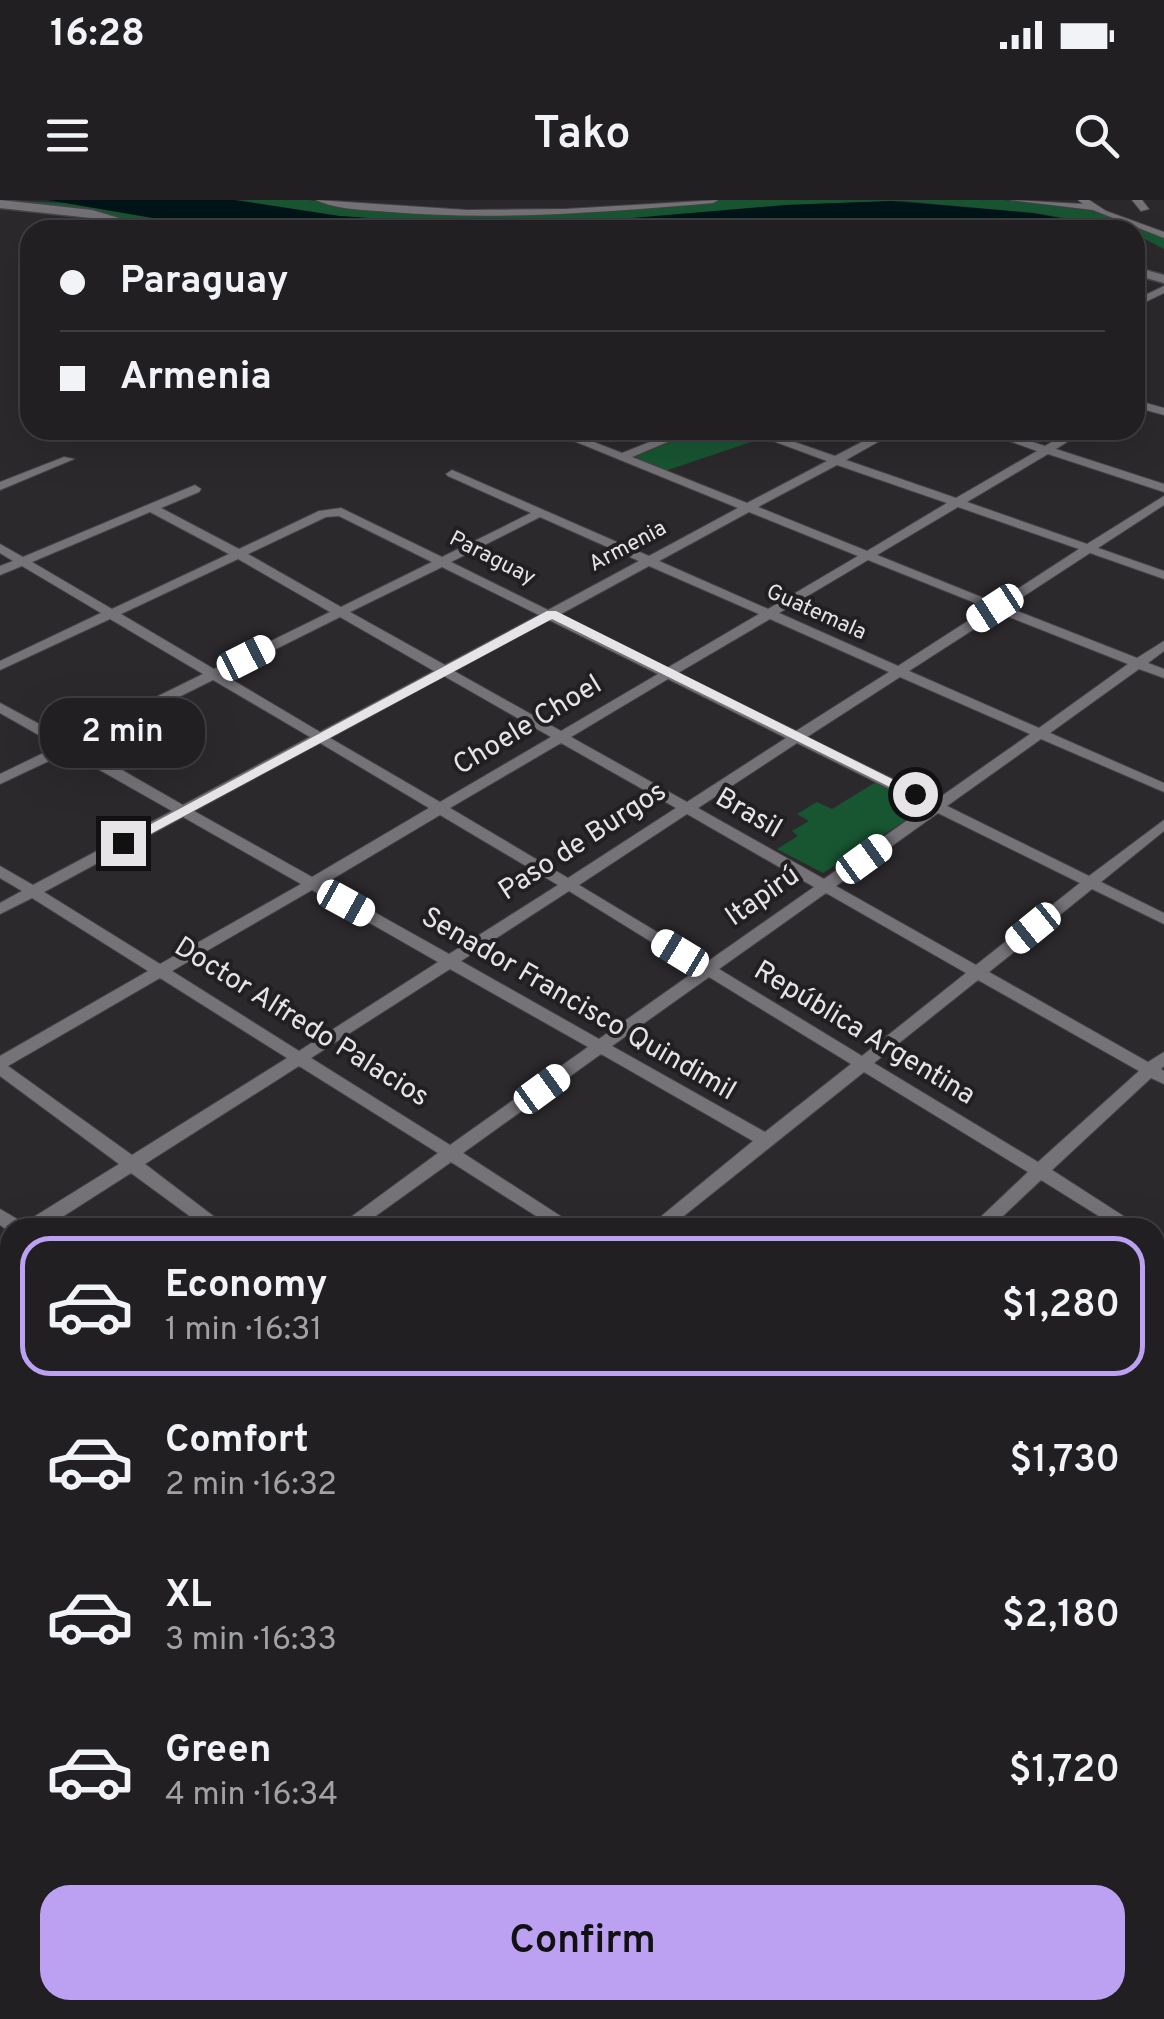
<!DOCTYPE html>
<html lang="en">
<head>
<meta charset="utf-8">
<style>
	:root { --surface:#211f22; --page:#2d2c2f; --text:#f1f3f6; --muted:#a2a2a5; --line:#3e3d40; --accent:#bca0f2 }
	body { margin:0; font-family:Overpass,sans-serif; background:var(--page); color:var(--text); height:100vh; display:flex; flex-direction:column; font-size:38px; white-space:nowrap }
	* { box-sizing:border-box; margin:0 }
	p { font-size:32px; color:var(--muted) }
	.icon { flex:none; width:55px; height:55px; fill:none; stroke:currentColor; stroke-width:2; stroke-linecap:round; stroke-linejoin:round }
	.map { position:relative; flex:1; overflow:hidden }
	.details { position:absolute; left:0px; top:1018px; width:1165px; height:802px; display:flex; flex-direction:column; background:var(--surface); border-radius:30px 30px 0 0; box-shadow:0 10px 40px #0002,0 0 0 2px var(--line) }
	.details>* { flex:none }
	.top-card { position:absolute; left:20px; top:20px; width:1125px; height:220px; border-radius:30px; box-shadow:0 10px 40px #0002,0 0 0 2px var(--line); display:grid; align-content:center; height:220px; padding:0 40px; background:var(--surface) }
	.end { position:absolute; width:45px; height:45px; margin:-22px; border:12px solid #e6e4e6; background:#111; box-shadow:0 0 0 5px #111 }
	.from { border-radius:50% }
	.bubble { position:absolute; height:70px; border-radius:30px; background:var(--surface); box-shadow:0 10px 40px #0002,0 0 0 2px var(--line); font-size:32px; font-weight:600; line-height:70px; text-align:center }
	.car { position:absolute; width:30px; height:60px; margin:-30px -15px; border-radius:12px; box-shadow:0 0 8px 2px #0007; background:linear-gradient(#fff 24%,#345 0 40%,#fff 0 76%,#345 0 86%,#fff 0) }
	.top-card b { display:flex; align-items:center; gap:35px; height:95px; font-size:38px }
	.top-card b+b { border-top:2px solid var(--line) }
	.top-card i { width:25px; height:25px; background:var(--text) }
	ul { padding:18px 0 0; list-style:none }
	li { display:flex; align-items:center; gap:30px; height:140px; margin:0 20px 15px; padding:0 20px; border:5px solid transparent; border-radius:30px }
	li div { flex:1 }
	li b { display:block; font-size:38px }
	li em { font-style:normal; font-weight:600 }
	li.on { border-color:var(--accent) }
	li>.icon { width:90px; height:90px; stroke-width:1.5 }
	.cta { display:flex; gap:20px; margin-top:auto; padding:20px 40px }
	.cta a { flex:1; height:115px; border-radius:30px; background:var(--accent); color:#111; font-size:40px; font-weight:600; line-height:115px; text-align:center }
	.status { display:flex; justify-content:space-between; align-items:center; height:70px; padding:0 50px; background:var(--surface); direction:ltr }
	.status svg { height:28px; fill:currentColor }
	header { display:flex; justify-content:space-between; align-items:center; height:130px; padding:0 40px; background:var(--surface); font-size:45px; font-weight:600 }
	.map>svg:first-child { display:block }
	.green { fill:#185632 }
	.water { fill:#001518 }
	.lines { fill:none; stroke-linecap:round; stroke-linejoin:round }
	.street-casing { stroke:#464447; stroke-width:2 }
	.secondary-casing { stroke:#464447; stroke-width:3 }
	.street { fill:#767378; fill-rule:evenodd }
	.secondary { fill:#767378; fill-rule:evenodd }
	.route { fill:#e6e4e6 }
	.labels { text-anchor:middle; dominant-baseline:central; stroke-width:8; stroke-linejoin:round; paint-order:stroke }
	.far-street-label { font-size:22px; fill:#e6e4e6; stroke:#221f23 }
	.street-label { font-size:28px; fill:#e6e4e6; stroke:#221f23 }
</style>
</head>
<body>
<div class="status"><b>16:28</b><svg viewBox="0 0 49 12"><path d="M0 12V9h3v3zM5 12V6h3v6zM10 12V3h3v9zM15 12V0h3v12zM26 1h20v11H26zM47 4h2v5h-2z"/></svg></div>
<header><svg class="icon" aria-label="menu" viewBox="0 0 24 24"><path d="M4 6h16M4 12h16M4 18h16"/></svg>Tako<svg class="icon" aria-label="search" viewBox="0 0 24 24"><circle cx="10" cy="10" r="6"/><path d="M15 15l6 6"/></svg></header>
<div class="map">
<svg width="1164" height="1819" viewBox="0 0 1164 1819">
	<rect width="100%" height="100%" fill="#2c292d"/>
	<!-- green -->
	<g class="green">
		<polygon points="0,0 87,4 223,30 164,30 95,12"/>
		<polygon points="237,0 309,0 364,9 552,13 723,0 1004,0 1094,11 1164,38 1164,49 1135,34 1135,30 1035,13 902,1 813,4 516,28 339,16"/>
		<polygon points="698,230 740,230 763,238 665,271 632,258"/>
		<polygon points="876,582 927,607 823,673 777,649 798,636 792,631 809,621 797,614 817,602 832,609"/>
	</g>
	<!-- water -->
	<polygon class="water" points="47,0 234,0 339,16 515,28 785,5 891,1 1032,13 1125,30 223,30"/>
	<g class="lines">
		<!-- street casing -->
		<g class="street-casing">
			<g id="street">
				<path d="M316,0l151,10 99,-1 152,-9 -5,3c-107,9 -214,18 -322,9 -23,-2 -54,-2 -75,-12z"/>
				<polygon points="1010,0 1083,4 1078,0 1089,0 1106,11 1164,32 1164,38 1093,10"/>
				<polygon points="1132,0 1142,0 1149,9 1141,11"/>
				<polygon points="1164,86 1164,93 1135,107 1135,100"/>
				<polygon points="1135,200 1164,208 1164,215 1135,207"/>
				<path d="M547,230h16l59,23 58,-23h16l-64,27 115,46 80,-42 -84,-31h17l75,26 50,-26h14l-53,30 110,38 81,-47 -58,-21h17l49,16 27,-16h14l-30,19 108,35v8l-116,-38 -81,48 120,42 77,-48v9l-66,43 66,23v8l-74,-26 -83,54 130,51 27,-17v10l-16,12 16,6v9l-25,-9 -89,64 114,50v9l-123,-53 -94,67 142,70 75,-56v11l-63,51 63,31v11l-72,-35 -103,83 159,90 16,-10v14l-3,3 3,2v13l-13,-6 -99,92 90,58h-24l-77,-48 -51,48h-21l59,-56 -164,-100 -195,156h-22l106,-87 -152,-87 -138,99 116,75h-24l-104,-66 -92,66h-23l102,-75 -139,-87 -154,98 84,64h-23l-75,-55 -86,55h-35v4l-10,-7v-16l24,14 95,-59 -119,-88v-20l148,-85 -116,-73 -32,16v-11l22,-12 -22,-13v-12l33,19 139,-74 -104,-59 -68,32v-10l58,-28 -58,-33v-10l69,37 134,-66 -93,-55 -110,51v-9l101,-48 -79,-47 -22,9v-9l13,-5 -13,-8v-9l23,13 172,-72 6,4 -2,3 -38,16 78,41 80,-38 22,-3 101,49 89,-44 -83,-37 -2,-2 6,-4 197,86 89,-48zM837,265l110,38 -80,48 -109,-44zM958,307l121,42 -83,54 -119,-48zM150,312l79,42 -117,55 -80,-47zM749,312l109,44 -90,53 -109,-48zM339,316l93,46 -91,45 -93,-53 78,-37zM540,317l99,44 -91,49 -97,-48zM238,359l92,53 -116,57 -93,-55zM868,360l120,48 -90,58 -119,-53zM649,366l110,48 -92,54 -108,-53zM442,367l97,48 -94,50 -95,-53zM999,413l129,51 -89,64 -130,-57zM340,417l94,54 -114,61 -96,-57zM770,419l119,53 -93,59 -118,-58zM549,420l109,54 -97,57 -107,-60zM444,476l107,61 -111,65 -110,-64zM900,477l130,57 -94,66 -129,-63zM668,479l118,59 -99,64 -116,-65zM213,480l97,57 -127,68 -103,-59zM320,543l109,65 -117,69 -118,-66zM561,543l115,65 -108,70 -118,-70zM797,543l129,64 -102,72 -126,-71zM938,613l142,70 -104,82 -140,-79zM687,614l127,73 -107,75 -128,-77zM440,615l118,70 -109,69 -125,-70zM183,617l118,67 -141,80 -116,-72zM312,690l126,72 -139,89 -127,-80zM569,691l128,79 -98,69 -138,-78zM826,693l140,80 -104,83 -143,-87zM450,769l138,78 -138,98 -139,-87zM709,777l142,87 -86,68 -153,-86zM160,778l127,80 -155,97 -124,-89zM978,780l161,91 -101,91 -164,-99z"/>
				<polygon points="64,257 74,259 0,290 0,282"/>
				<polygon points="1155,1033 1164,1037 1164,1053 1155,1049"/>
				<polygon points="1164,1153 1164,1173 1155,1177 1155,1157"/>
				<polygon points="10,1259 10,1278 0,1282 0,1263"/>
				<polygon points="1155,1386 1164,1389 1164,1410 1155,1407"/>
				<polygon points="0,1474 10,1479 10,1503 0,1498"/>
				<polygon points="10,1532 10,1556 0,1560 0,1536"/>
				<polygon points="1164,1572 1164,1601 1155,1605 1155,1576"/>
				<polygon points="1155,1669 1164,1672 1164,1698 1155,1695"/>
				<polygon points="107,1810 138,1810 134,1819 103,1819"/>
				<polygon points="340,1810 371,1810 375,1819 344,1819"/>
				<polygon points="539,1810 569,1810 565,1819 535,1819"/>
				<polygon points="969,1810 998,1810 994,1819 965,1819"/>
			</g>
		</g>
		<!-- secondary casing -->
		<g class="secondary-casing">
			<g id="secondary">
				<polygon points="0,0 92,10 159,30 137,30 91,18 0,8"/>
				<polygon points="1135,67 1164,75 1164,83 1135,75"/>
				<polygon points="0,1124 10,1127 10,1152 0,1149"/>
				<polygon points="831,1810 876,1810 879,1819 834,1819"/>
			</g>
		</g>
		<!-- street -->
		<use href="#street" class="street"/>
		<!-- secondary -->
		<use href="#secondary" class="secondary"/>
	</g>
	<!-- route -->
	<polygon class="route" points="547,411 556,411 922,594 910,597 552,419 128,646 116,643"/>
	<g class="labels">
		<!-- far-street labels -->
		<g class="far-street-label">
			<text transform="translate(628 347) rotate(-28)">Armenia</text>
			<text transform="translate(492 359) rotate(27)">Paraguay</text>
			<text transform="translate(816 413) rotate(24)">Guatemala</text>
		</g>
		<!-- street labels -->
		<g class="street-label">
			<text transform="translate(528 526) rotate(-31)">Choele Choel</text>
			<text transform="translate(748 614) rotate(30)">Brasil</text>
			<text transform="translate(583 642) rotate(-33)">Paso de Burgos</text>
			<text transform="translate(763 697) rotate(-35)">Itapirú</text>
			<text transform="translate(578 805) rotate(30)">Senador Francisco Quindimil</text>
			<text transform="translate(301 823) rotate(32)">Doctor Alfredo Palacios</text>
			<text transform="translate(864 834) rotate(31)">República Argentina</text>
		</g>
	</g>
</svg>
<i class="end from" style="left:915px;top:594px"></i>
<i class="end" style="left:123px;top:643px"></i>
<div class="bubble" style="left:40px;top:498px;width:165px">2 min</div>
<i class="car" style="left:995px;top:408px;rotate:237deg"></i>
<i class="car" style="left:246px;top:458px;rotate:63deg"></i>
<i class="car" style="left:864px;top:659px;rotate:54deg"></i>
<i class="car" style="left:346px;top:703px;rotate:119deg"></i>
<i class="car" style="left:1033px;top:728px;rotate:231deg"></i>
<i class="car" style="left:680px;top:753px;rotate:301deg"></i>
<i class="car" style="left:542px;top:889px;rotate:54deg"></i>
<div class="top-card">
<b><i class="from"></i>Paraguay</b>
<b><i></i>Armenia</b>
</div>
<section class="details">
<ul>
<li class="on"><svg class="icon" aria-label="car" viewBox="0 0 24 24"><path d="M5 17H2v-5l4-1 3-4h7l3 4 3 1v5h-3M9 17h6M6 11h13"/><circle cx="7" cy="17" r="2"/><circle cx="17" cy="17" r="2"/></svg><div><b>Economy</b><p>1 min · 16:31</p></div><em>$1,280</em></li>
<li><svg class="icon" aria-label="car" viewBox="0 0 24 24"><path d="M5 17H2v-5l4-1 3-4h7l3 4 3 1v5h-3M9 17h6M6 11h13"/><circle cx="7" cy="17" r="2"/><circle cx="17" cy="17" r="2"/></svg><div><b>Comfort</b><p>2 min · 16:32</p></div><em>$1,730</em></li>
<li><svg class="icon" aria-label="car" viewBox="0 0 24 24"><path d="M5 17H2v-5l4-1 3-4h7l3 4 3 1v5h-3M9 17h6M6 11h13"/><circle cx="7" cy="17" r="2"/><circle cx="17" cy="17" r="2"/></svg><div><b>XL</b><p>3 min · 16:33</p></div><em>$2,180</em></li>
<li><svg class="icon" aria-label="car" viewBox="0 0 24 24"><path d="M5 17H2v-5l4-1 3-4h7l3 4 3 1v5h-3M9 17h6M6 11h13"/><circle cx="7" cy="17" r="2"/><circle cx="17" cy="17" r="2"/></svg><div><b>Green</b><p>4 min · 16:34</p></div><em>$1,720</em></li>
</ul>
<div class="cta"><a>Confirm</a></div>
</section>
</div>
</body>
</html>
